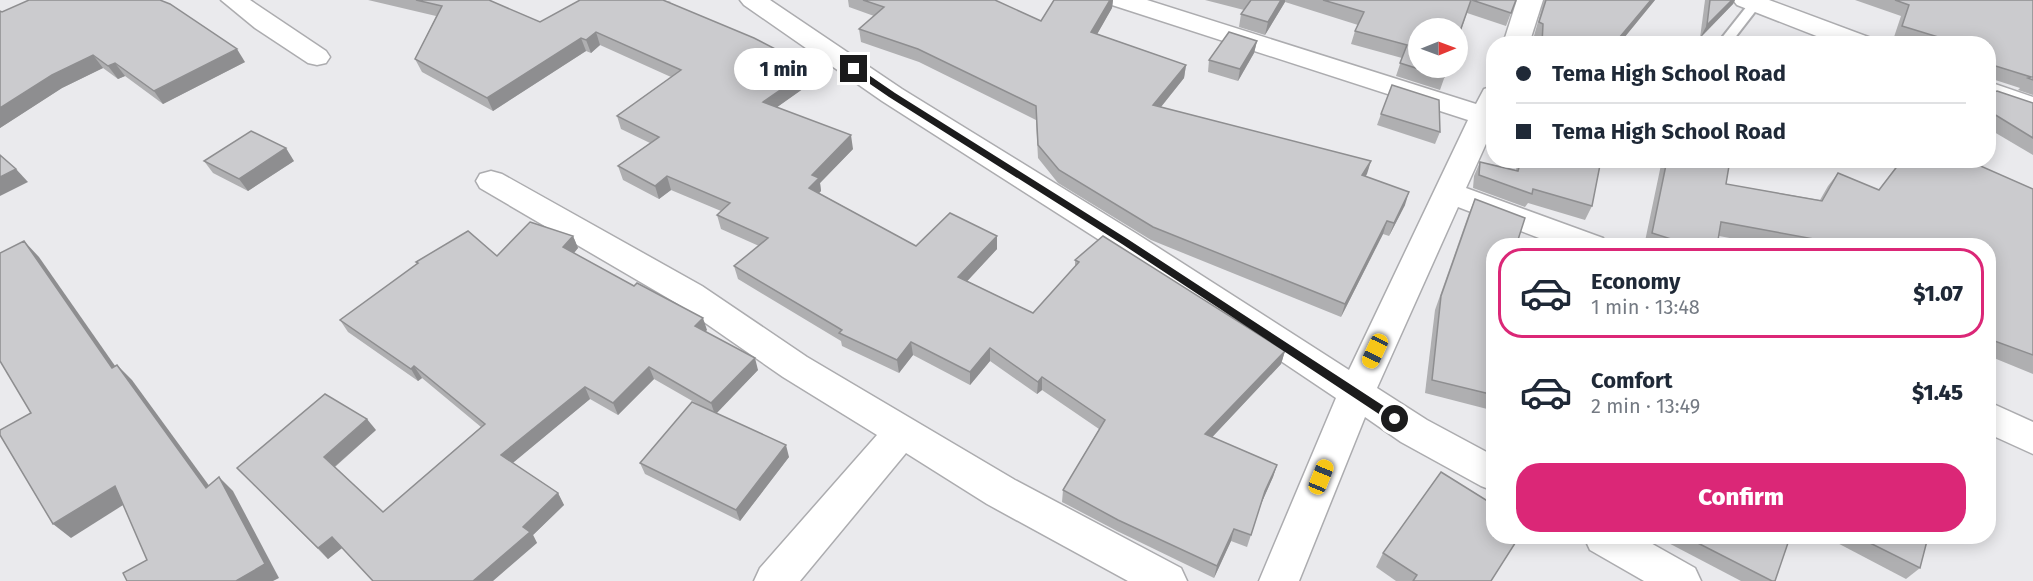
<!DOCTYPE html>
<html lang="en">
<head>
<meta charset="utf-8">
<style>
	:root { --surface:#fff; --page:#f6f6f7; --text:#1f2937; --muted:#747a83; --line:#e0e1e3; --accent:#db2777 }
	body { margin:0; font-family:"Fira Sans",sans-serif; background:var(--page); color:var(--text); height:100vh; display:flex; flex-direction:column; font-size:22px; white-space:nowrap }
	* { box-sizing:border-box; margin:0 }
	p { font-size:20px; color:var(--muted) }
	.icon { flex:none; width:33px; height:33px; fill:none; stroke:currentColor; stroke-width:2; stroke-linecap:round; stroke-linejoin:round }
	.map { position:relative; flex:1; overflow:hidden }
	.details { position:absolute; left:1486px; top:238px; width:510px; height:306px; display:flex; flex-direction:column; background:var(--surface); border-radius:24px; box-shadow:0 3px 15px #0003 }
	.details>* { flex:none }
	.top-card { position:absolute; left:1486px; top:36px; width:510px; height:132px; border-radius:24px; box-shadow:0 3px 15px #0003; display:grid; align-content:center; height:132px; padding:0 30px; background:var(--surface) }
	.needle { width:39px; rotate:89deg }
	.fabs { position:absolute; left:1408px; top:18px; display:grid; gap:12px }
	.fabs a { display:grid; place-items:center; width:60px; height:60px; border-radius:50%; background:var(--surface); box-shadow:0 3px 15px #0003; font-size:30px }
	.end { position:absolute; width:27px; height:27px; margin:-14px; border:8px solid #1b1b1c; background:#fff; box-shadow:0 0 0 3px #fff }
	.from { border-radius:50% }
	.bubble { position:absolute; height:42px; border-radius:21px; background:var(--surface); box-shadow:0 3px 15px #0003; font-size:20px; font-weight:800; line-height:42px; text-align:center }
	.car { position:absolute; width:18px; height:36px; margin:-18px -9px; border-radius:8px; box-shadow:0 0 4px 2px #0007; background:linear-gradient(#f5c518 24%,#345 0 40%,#f5c518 0 76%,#345 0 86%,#f5c518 0) }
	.top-card b { display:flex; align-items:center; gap:21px; height:57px; font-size:22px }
	.top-card b+b { border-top:2px solid var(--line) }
	.top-card i { width:15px; height:15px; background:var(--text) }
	ul { padding:10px 0 0; list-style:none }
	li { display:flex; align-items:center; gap:18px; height:90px; margin:0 12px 9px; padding:0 18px; border:3px solid transparent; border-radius:24px }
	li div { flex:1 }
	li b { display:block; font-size:22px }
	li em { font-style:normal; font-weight:800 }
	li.active { border-color:var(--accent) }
	li>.icon { width:54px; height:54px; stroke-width:1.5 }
	.button { display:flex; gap:12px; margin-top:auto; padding:12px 30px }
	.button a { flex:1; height:69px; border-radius:24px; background:var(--accent); color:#fff; font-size:24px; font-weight:800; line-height:69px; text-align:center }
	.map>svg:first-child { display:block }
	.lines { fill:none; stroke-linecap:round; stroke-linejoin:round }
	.service-casing { stroke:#acacaf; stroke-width:4 }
	.minor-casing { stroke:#acacaf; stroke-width:3 }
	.service { fill:#fff; fill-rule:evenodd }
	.minor { fill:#fff; fill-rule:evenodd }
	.wall { fill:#afafb1 }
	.shaded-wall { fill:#8e8e90 }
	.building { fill:#cbcbce; stroke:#8e8e90; stroke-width:1.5 }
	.route { fill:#1b1b1c }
</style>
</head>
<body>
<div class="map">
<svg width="2033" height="581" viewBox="0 0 2033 581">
	<rect width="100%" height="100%" fill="#eaeaed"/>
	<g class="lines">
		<!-- service casing -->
		<g class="service-casing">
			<polygon id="service" points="1755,0 1761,4 1730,44 1717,44 1751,1"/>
		</g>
		<!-- minor casing -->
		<g class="minor-casing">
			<g id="minor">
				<polygon points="221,0 250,0 326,51 330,57 326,63 317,65 308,63 255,28"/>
				<polygon points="740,0 770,0 902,89 1137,234 1349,370 1468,120 1112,5 1108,0 1147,0 1476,104 1484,89 1494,86 1494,126 1466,188 1603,238 1608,246 1560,246 1458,207 1377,388 1427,420 1494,456 1494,491 1481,486 1401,442 1365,417 1299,581 1259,581 1336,398 1115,250 882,101 744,5"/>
				<polygon points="1517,0 1543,0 1529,44 1503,44"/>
				<polygon points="1733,0 1769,0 1871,38 1875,44 1837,44 1737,5"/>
				<polygon points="1989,82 2033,97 2033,116 1989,101"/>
				<polygon points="491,171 502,174 702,286 807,357 1015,480 1181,568 1187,581 1128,581 987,504 906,453 800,581 754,581 760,568 877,435 783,377 678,304 480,188 476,181 480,174"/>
				<polygon points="1989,402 2033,422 2033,454 1989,434"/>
				<polygon points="1584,537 1640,537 1695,568 1701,581 1644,581 1590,550"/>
			</g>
		</g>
		<!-- service -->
		<use href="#service" class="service"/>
		<!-- minor -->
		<use href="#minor" class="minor"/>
	</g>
	<!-- wall -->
	<g class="wall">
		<polygon points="368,0 489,0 540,22 671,1 669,2 812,68 814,81 777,107 853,149 820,183 821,191 819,193 916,246 997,236 997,249 967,281 1033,313 1075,267 1075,260 1285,351 1281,364 1212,437 1277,465 1273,477 1261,504 1247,547 1231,541 1214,578 1117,531 1062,502 1063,490 1099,429 1042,390 1037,394 990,361 970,385 913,355 899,373 842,346 841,341 738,279 734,266 759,246 721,229 717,215 721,211 671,190 659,199 623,180 618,166 650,143 621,129 617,116 671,77 600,45 591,53 586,51 493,111 422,72 415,59 436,16"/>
		<polygon points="848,0 995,0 1041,21 1054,0 1113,0 1112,8 1097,34 1186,65 1184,78 1161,107 1371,161 1365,177 1405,205 1389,236 1383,234 1341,317 1151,240 1058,183 1038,158 1036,120 919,62 861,42 859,29 874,16 849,7"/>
		<polygon points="1205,0 1516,0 1506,26 1467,13 1440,90 1396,76 1402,58 1351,44 1355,31 1358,25 1285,2 1265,35 1239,27 1241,14 1244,10"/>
		<polygon points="1544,0 1655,0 1619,44 1537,44 1537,37 1534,36"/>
		<polygon points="1705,0 1735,0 1733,4 1700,38"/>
		<polygon points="1855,0 2033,0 2033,95 2018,90 2020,88 1989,78 1989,44 1915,44 1894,37 1901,16"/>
		<polygon points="0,11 2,12 245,62 163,104 125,76 118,79 103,68 62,88 0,128"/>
		<polygon points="1257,41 1254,53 1238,81 1208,72 1209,60"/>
		<polygon points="1989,94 2033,103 2033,155 1989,129"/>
		<polygon points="1381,114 1440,132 1435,144 1377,125"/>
		<polygon points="1518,160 1601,160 1592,206 1585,220 1528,203 1525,207 1473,188 1474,176 1480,162 1516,170"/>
		<polygon points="1662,160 1730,160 1726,184 1820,200 1828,186 1838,173 1879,190 1901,160 1967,160 2033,189 2033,374 1989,356 1989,246 1772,246 1719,236 1717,246 1644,246"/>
		<polygon points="204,161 294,161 248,191 213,173"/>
		<polygon points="1475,199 1494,246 1494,404 1491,410 1425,393 1435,310 1469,213"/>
		<polygon points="573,236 578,248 574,253 707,330 705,331 758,370 716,413 789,457 740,521 645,474 640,463 701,406 654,379 618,415 590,399 512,463 558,493 564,505 533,535 537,543 342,548 328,559 248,479 376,430 335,467 383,512 481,427 422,378 418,381 348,332 340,320 418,264 416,262 497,256"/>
		<polygon points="1657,537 1790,537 1775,581 1741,581"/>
		<polygon points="1826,537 1928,537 1920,568 1906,579"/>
		<polygon points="1383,553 1491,581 1396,581 1376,567"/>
	</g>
	<!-- shaded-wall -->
	<g class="shaded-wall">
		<polygon points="1110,0 1113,0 1112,8 1091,45 1091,32"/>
		<polygon points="1281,0 1285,0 1285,2 1265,35 1268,22"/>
		<polygon points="1651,0 1655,0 1619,44 1614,44"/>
		<polygon points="1732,0 1735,0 1733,4 1700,38 1707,25"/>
		<polygon points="596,32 600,45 591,53 586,40"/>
		<polygon points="581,38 586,51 493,111 487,98"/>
		<polygon points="1257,41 1254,53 1238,81 1240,69"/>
		<polygon points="237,49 245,62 163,104 154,91"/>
		<polygon points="93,55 103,68 62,88 0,128 0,108 52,75"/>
		<polygon points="115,63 125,76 118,79 108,66"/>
		<polygon points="1186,65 1184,78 1152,118 1153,105"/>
		<polygon points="812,68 814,81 766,115 763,102"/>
		<polygon points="851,135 853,149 820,183 821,191 811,201 809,188 812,175"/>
		<polygon points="286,148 294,161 248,191 239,179"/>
		<polygon points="1371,161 1367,174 1358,188 1362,175"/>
		<polygon points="16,169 28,182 0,196 0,177"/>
		<polygon points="667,176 671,190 659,199 655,186"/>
		<polygon points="1409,192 1405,205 1389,236 1394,223"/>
		<polygon points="1387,221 1383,234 1341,317 1345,304"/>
		<polygon points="573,236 578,248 568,260 563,247"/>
		<polygon points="997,236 997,249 959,290 958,277"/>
		<polygon points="24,241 39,257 127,383 112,368"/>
		<polygon points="703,318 707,330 699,338 695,326"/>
		<polygon points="911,342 913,355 899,373 897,360"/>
		<polygon points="990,348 990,361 970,385 970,372"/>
		<polygon points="1285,351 1281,364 1203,447 1205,434"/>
		<polygon points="755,358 758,370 715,415 711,403"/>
		<polygon points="117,365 132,380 221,502 206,488"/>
		<polygon points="414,366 422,378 418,381 411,369"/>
		<polygon points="649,367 654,379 618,415 613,403"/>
		<polygon points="1042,377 1042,390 1037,394 1038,382"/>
		<polygon points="585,387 590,399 508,467 501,455"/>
		<polygon points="367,419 376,430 333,468 324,457"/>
		<polygon points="786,445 789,457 740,521 736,510"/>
		<polygon points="1277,465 1273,477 1261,504 1247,547 1265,491"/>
		<polygon points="219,477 233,491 279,578 273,581 236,581"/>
		<polygon points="115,486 131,500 71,538 53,524"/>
		<polygon points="558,493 564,505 533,535 537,543 493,581 473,581 523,527"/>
		<polygon points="1234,529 1231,541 1214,578 1217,566"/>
		<polygon points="332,537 342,548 328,559 318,548"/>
	</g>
	<!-- building -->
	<g class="building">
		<polygon points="29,0 160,0 170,4 237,49 154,91 115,63 108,66 93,55 52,75 0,108 0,11 2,12"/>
		<polygon points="416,0 489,0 540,22 580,0 663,0 754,38 812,68 763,102 851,135 812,175 819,178 809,188 916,246 950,213 997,236 958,277 1033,313 1079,262 1075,260 1103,236 1285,351 1205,434 1277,465 1265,491 1251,535 1234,529 1217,566 1118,520 1063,490 1105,420 1042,377 1038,382 990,348 970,372 911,342 897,360 839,333 842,330 734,266 768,238 717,215 730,203 667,176 655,186 618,166 659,137 617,116 681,70 596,32 586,40 581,38 487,98 415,59 442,6"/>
		<polygon points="863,0 995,0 1041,21 1054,0 1110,0 1091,32 1186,65 1153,105 1371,161 1362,175 1409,192 1394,223 1387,221 1345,304 1153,227 1059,170 1038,145 1036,106 918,49 859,29 884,7"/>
		<polygon points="1251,0 1281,0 1268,22 1241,14"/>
		<polygon points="1323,0 1471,0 1458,37 1458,28 1419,28 1419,68 1447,68 1444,77 1400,63 1407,45 1355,31 1364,12"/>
		<polygon points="1472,0 1516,0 1511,13"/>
		<polygon points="1546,0 1651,0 1614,44 1542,44 1543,24 1539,22"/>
		<polygon points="1710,0 1732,0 1707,25"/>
		<polygon points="1895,0 2033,0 2033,80 2028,78 2031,77 1989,64 1989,44 1961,44 1902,26 1909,5"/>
		<polygon points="1229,32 1257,41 1240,69 1209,60"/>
		<polygon points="1392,85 1439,100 1440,132 1381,114"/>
		<polygon points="1997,91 2033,103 2033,138 1989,111 1989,94"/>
		<polygon points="251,131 286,148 239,179 204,161"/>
		<polygon points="0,155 16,169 0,177"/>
		<polygon points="1521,160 1601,160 1592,206 1533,189 1532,194 1479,175 1480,162 1518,171"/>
		<polygon points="1667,160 1730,160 1726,184 1822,201 1838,173 1879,190 1902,160 1967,160 2033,189 2033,355 1989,339 1989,246 1852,246 1721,222 1717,246 1693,246 1652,233"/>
		<polygon points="1475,199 1525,218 1516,246 1494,246 1494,395 1432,380 1441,296"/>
		<polygon points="530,222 573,236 563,247 634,286 637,283 703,318 695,326 755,358 711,403 649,367 613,403 585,387 501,455 558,493 523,527 530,532 473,581 373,581 332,537 318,548 237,468 325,394 367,419 324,457 383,512 485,424 414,366 411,369 340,320 418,263 416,262 468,231 497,256"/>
		<polygon points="24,241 112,368 117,365 206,488 219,477 265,564 236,581 127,581 123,573 147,560 115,486 53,524 0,435 0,430 31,413 0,361 0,253"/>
		<polygon points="692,402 786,445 736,510 640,463"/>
		<polygon points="1441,472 1494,505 1494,537 1519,537 1491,581 1413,581 1417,575 1383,553"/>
		<polygon points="1686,537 1790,537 1775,581 1772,581"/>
		<polygon points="1858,537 1928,537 1920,568"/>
	</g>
	<!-- route -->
	<polygon class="route" points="851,67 857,67 895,93 1129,240 1399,416 1399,422 1391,422 1122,244 889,97 851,71"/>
</svg>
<div class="fabs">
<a><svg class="needle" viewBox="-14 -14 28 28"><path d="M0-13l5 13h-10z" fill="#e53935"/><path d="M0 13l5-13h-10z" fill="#747a83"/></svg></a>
</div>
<i class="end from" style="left:1395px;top:419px"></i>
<i class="end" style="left:854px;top:69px"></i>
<div class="bubble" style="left:734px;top:48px;width:99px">1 min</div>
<i class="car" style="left:1375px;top:351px;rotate:205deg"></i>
<i class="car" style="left:1321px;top:477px;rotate:22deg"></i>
<div class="top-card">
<b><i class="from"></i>Tema High School Road</b>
<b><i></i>Tema High School Road</b>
</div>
<section class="details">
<ul>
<li class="active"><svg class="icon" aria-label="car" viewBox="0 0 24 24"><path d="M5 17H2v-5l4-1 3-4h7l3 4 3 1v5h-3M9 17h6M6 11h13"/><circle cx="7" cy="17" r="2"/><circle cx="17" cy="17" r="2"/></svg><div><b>Economy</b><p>1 min · 13:48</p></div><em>$1.07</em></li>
<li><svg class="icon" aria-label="car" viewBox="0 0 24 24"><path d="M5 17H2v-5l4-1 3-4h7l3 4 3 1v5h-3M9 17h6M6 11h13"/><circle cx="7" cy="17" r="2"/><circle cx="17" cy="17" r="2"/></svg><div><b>Comfort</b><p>2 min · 13:49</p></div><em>$1.45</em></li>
</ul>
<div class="button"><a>Confirm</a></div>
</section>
</div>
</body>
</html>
